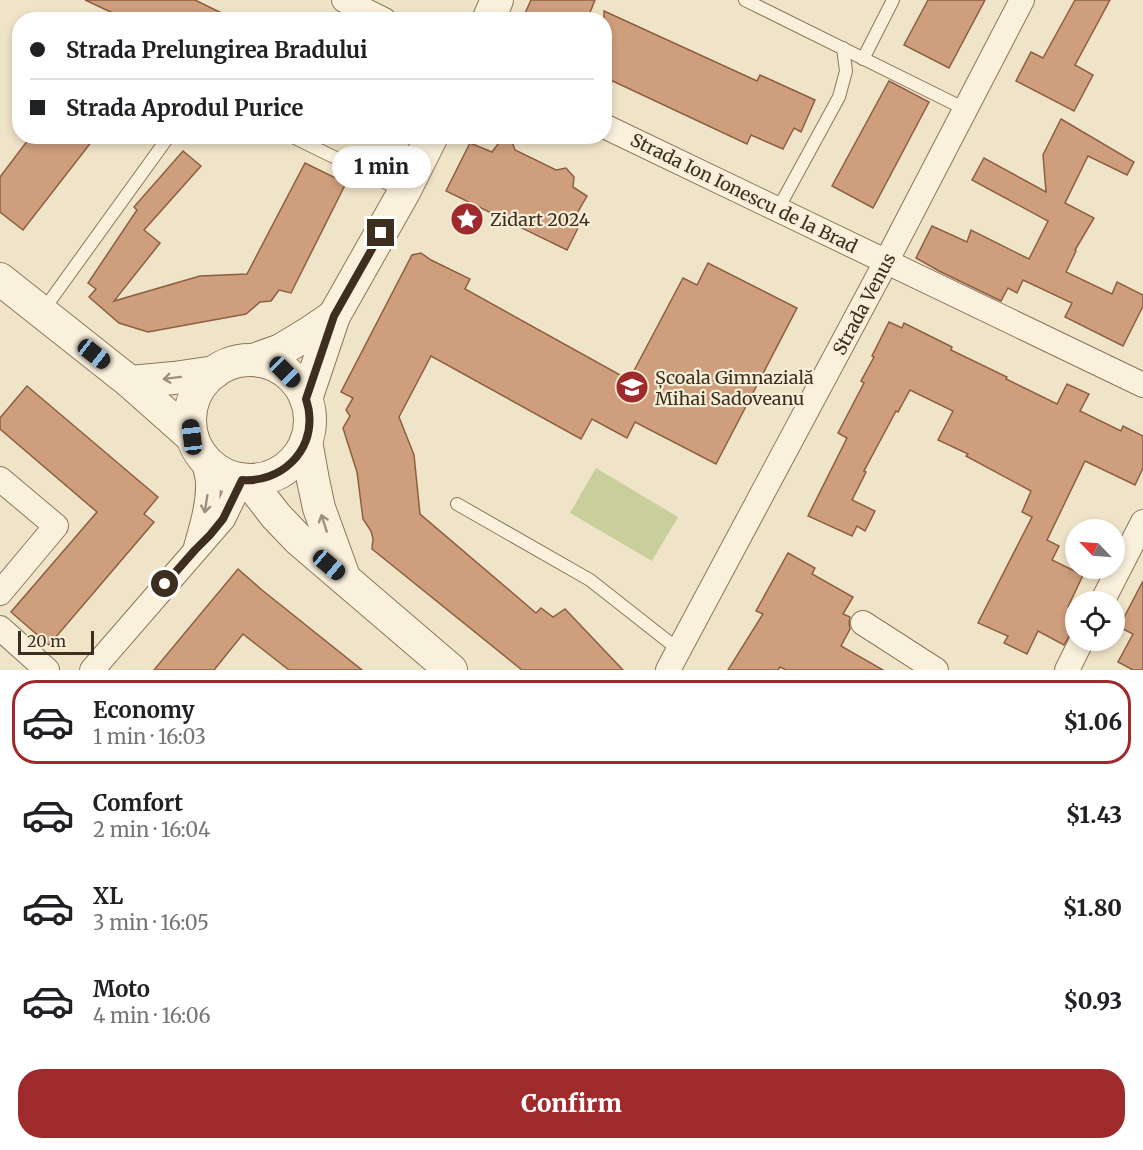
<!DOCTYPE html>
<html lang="en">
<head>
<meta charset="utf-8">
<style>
	:root { --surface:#fff; --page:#f2f2f2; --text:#202124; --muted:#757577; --line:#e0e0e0; --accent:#9e2a2b }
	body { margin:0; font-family:Merriweather,serif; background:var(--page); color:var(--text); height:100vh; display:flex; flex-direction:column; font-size:22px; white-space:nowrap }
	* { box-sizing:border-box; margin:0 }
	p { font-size:20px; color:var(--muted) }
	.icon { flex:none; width:33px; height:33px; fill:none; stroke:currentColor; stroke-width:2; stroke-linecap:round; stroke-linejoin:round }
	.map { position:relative; height:670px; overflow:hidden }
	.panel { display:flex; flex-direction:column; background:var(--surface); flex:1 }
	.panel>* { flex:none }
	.guide { position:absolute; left:12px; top:12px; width:600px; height:132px; border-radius:24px; box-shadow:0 3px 9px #0003; display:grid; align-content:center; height:132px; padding:0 18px; background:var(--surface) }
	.needle { width:39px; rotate:295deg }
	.controls { position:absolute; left:1065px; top:519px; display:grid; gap:12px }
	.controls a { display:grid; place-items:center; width:60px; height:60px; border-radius:50%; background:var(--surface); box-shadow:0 3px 9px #0003; font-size:30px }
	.scale { position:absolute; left:18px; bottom:15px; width:76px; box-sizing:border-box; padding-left:6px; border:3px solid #3d2e20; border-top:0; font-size:16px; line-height:21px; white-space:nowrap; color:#3d2e20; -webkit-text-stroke:4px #f7eed8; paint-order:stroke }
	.end { position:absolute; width:27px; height:27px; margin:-14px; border:8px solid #3d2e20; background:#fff; box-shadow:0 0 0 3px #fff }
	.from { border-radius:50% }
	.bubble { position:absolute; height:42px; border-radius:21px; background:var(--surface); box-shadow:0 3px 9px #0003; font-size:20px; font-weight:800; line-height:42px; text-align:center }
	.car { position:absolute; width:18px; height:36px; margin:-18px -9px; border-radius:8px; box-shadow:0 0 4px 2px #0007; background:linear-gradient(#222 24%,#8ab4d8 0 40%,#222 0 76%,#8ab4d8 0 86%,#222 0) }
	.guide b { display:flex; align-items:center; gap:21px; height:57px; font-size:22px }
	.guide b+b { border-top:2px solid var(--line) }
	.guide i { width:15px; height:15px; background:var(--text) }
	ul { padding:10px 0 0; list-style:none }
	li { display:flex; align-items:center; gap:18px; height:84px; margin:0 12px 9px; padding:0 6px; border:3px solid transparent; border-radius:24px }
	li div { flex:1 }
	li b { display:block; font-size:22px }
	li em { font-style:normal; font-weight:800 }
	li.current { border-color:var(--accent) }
	li>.icon { width:54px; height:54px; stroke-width:1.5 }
	.cta { display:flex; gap:12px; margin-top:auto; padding:12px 18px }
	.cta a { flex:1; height:69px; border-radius:24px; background:var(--accent); color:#fff; font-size:24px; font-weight:800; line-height:69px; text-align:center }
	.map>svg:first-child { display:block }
	.pitch { fill:#c9cf9b }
	.building { fill:#cf9f7d; stroke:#8d5f41; stroke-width:1.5 }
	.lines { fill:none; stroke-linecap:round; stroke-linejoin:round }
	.service-casing { stroke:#8d765c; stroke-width:14 }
	.minor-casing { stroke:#8d765c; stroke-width:26 }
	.tertiary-casing { stroke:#8d765c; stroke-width:34 }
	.service { stroke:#faf1dc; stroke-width:12 }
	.minor { stroke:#faf1dc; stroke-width:24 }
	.tertiary { stroke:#faf1dc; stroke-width:32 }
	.oneway { stroke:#9c907e }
	.route { stroke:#3d2e20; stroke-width:8 }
	.labels { text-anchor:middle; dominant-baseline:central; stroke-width:4.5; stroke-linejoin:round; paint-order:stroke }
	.street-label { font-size:18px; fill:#3d2e20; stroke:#f7eed8 }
	.poi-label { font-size:18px; fill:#3d2e20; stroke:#f7eed8; text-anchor:start }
</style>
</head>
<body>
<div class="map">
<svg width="1143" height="670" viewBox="0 0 1143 670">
	<rect width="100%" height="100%" fill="#f0e4c8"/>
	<!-- pitch -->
	<polygon class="pitch" points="596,468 678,517 652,561 570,513"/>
	<!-- building -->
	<g class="building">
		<polygon points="85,0 195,0 236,20 128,20"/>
		<polygon points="531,0 595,0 587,20 522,20"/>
		<polygon points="928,0 985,0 949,68 904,45"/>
		<polygon points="1075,0 1110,0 1075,65 1093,75 1074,111 1016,81 1031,52 1043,58"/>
		<polygon points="604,11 757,81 760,75 815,100 801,132 794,128 783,149 751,135 747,144 604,77"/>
		<polygon points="889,81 929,102 873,208 832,186"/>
		<polygon points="1061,119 1134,162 1127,175 1088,156 1065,203 1094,218 1075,250 1076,251 1066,272 1112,294 1117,282 1143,295 1143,306 1123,346 1065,317 1072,303 1023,280 1017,293 1008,288 1001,301 939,271 916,258 932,226 967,242 971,230 1029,259 1048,221 972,180 984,158 1046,192 1043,155"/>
		<polygon points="31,136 96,136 23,230 0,212 0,177"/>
		<polygon points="504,136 510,136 515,150 556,170 566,168 574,177 573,187 587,196 575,217 582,220 567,250 446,191 470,143 492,152"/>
		<polygon points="183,151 201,166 144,230 160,243 114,301 200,276 247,274 305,163 346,183 291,293 279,290 271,301 260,302 246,314 148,332 119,323 89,297 96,289 88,283 137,210 134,207"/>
		<polygon points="421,253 431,260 470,279 465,289 629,380 683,278 697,285 708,263 797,308 716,464 635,422 627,438 592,419 581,439 431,356 399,417 414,455 420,514 536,613 541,608 553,617 565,609 623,670 522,670 372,549 373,539 371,531 363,519 357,472 343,428 350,416 346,410 353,398 341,392 412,255"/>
		<polygon points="889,322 902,328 904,323 952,347 951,350 1007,377 1006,379 1057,404 1067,384 1089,394 1080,411 1121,431 1123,426 1143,436 1143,468 1135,485 1085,461 1047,540 1059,546 1052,560 1083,575 1068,607 1076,611 1076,624 1064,645 1038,631 1027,654 1004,643 1008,636 978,623 1032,517 1022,512 1031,491 966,456 968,454 938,440 953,411 910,390 898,412 896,411 864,471 866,472 852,500 875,511 865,531 857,526 852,536 808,516 847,438 838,433 864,383 861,381 874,357 872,356"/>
		<polygon points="27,386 158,497 144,514 154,522 49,645 11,612 97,512 0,429 0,418"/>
		<polygon points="788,553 815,568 812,574 853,597 843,614 850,617 849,623 850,629 841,646 883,670 786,670 780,667 778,670 728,670 763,614 756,611"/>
		<polygon points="238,569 262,590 362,670 289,670 243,634 214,670 154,670"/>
		<polygon points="1143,581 1143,670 1133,670 1118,662 1133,634 1119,627"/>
	</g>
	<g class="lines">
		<!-- service casing -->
		<g class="service-casing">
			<g id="service">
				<polyline points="745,0 965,109"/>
				<polyline points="863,59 893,0"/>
				<polyline points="291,136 403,191"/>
				<polyline points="775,208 784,198 839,97 846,71 843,48"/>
				<polyline points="42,312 169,136"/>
				<polyline points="457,504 590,580 679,650"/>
			</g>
		</g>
		<!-- minor casing -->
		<g class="minor-casing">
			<g id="minor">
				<polyline points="344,0 384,20"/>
				<polyline points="604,126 1143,385"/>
				<polyline points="0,479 56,526 0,593"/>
				<path d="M196,547c6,-21 13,-43 12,-66 -1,-7 -3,-15 -5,-23"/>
				<polyline points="1102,602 1143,522"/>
				<polyline points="863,623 936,670"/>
				<polyline points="0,628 47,670"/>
				<polyline points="92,670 223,519 242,480"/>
				<polyline points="668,670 886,262 1022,0"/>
				<polyline points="1067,670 1082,640"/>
			</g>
		</g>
		<!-- tertiary casing -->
		<g class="tertiary-casing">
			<g id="tertiary">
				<polyline points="488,20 497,0"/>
				<polyline points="0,279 130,382 192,437"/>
				<polyline points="253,360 281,350 309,333 334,316"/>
				<circle cx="250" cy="420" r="60"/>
				<polyline points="130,382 174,378 215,372"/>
				<polyline points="306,399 334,316 404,192 432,136"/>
				<polyline points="306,441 313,480 319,508 344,577"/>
				<polyline points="248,480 276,516 298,539 451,670"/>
			</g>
		</g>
		<!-- service -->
		<use href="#service" class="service"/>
		<!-- minor -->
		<use href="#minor" class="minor"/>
		<!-- tertiary -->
		<use href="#tertiary" class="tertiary"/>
	</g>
	<!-- one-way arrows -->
	<defs><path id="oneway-shaft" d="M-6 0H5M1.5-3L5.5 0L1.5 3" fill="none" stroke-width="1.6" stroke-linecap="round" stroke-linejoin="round" transform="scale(1.5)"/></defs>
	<g class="oneway">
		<use href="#oneway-shaft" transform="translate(172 378) rotate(173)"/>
		<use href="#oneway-shaft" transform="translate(206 504) rotate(99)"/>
		<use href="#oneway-shaft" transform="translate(324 523) rotate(-108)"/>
	</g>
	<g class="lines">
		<!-- route -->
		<path class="route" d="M165,584l30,-34 15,-15 13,-16 19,-39c38,3 72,-28 67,-67 0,-5 -2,-9 -3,-14l28,-83 47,-83"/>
	</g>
	<!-- icons -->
	<defs>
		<g id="sight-disc" transform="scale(1.725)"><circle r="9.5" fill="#9e2a2b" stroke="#f7eed8"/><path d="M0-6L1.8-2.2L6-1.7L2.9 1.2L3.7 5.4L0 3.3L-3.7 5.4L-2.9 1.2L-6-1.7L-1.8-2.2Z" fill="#fff"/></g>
		<g id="school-disc" transform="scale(1.725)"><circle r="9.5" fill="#9e2a2b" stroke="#f7eed8"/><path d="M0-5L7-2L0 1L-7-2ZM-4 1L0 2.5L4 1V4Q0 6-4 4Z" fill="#fff"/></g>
	</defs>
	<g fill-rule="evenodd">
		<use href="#sight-disc" x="467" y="219"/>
		<use href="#school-disc" x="632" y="387"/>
	</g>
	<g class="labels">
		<!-- street labels -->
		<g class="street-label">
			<text transform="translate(744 193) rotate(26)">Strada Ion Ionescu de la Brad</text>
			<text transform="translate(864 304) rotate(-62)">Strada Venus</text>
		</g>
		<!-- poi labels -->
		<g class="poi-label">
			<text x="490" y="219">Zidart 2024</text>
			<text x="655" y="377">Școala Gimnazială<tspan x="655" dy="21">Mihai Sadoveanu</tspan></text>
		</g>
	</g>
</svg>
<div class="controls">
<a><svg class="needle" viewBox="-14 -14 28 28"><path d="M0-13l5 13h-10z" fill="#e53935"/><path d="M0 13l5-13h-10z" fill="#757577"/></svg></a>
<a><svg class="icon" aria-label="locate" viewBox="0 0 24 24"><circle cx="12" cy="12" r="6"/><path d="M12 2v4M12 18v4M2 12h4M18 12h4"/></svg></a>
</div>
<div class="scale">20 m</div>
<i class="end from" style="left:165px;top:584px"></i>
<i class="end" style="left:381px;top:233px"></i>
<div class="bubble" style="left:332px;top:146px;width:99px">1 min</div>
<i class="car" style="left:94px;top:354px;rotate:128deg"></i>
<i class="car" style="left:285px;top:372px;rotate:135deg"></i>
<i class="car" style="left:192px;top:437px;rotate:353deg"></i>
<i class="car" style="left:329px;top:565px;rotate:130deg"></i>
<div class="guide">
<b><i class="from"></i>Strada Prelungirea Bradului</b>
<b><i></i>Strada Aprodul Purice</b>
</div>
</div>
<section class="panel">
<ul>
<li class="current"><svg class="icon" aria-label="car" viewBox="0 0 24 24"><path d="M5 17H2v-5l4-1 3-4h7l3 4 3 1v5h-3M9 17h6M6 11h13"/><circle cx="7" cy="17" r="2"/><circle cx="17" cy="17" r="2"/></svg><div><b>Economy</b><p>1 min · 16:03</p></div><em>$1.06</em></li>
<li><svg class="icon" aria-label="car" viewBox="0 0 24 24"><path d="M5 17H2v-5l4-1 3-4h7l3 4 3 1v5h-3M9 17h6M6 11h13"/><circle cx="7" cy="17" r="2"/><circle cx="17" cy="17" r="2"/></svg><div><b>Comfort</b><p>2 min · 16:04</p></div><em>$1.43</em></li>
<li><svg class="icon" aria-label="car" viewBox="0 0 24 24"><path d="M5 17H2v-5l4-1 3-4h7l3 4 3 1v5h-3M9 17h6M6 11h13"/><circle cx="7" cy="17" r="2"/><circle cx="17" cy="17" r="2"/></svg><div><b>XL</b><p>3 min · 16:05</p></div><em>$1.80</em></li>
<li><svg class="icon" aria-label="car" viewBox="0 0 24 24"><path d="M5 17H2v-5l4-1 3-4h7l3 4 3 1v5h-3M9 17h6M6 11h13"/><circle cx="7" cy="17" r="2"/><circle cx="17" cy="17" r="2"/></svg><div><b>Moto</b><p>4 min · 16:06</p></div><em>$0.93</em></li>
</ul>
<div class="cta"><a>Confirm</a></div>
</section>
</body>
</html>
